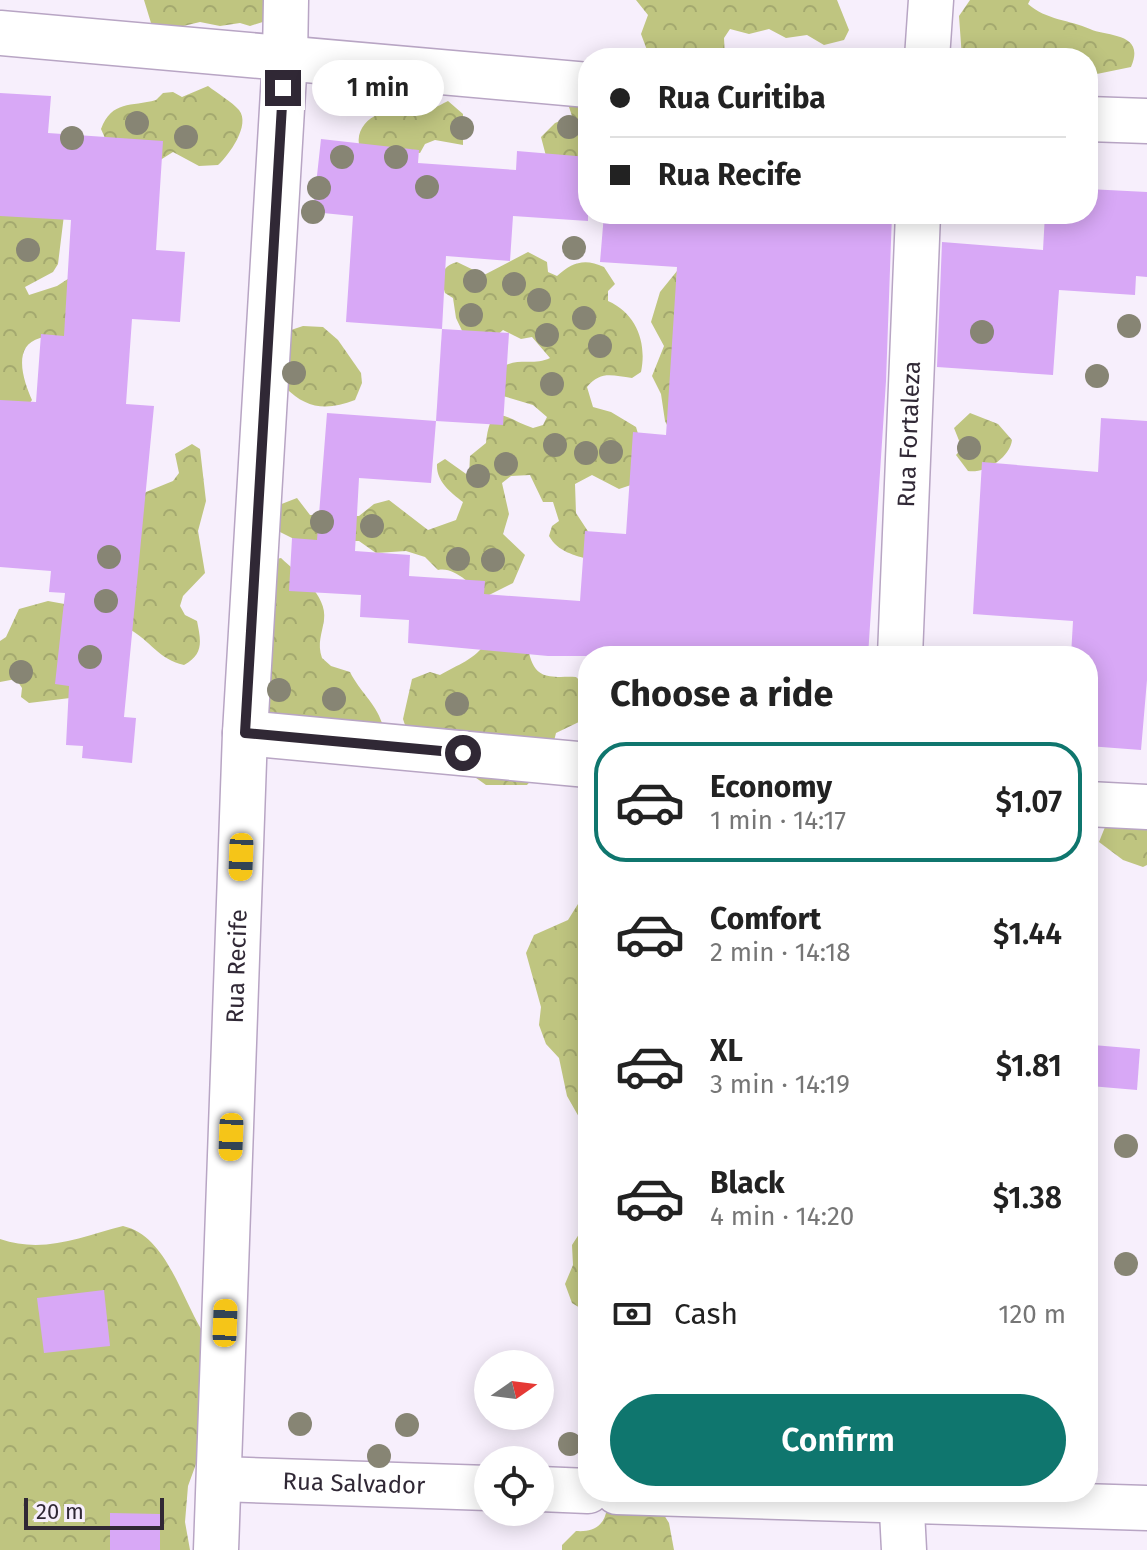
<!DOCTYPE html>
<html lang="en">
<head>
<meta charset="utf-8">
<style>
	:root { --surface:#fff; --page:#f6f6f6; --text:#222; --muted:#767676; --line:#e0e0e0; --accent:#0f766e }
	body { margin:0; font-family:"Fira Sans",sans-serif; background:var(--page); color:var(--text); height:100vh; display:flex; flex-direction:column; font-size:30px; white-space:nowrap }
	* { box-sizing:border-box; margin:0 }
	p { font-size:26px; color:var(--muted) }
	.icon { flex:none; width:44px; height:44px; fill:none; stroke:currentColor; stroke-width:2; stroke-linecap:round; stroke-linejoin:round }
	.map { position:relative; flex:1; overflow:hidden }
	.side { position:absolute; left:578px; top:646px; width:520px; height:856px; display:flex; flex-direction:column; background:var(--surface); border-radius:32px; box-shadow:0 4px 20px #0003 }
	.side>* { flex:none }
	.banner { position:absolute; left:578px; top:48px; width:520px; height:176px; border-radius:32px; box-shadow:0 4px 20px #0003; display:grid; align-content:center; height:176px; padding:0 32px; background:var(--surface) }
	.needle { width:52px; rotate:76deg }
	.controls { position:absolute; left:474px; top:1350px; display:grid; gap:16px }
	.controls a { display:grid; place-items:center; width:80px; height:80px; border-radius:50%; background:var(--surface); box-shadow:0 4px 20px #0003; font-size:40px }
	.scale { position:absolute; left:24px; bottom:20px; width:140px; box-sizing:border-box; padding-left:8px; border:4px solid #302835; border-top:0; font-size:22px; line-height:28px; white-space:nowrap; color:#302835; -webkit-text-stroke:6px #f7effc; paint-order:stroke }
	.end { position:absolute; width:36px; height:36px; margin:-18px; border:10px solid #302835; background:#fff; box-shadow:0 0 0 4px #fff }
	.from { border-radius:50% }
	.bubble { position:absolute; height:56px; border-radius:28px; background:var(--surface); box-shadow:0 4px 20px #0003; font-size:26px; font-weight:600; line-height:56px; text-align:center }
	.car { position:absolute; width:24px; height:48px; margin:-24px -12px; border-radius:10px; box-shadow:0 0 6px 2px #0007; background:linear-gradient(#f5c518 24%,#345 0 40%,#f5c518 0 76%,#345 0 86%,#f5c518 0) }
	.banner b { display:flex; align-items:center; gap:28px; height:76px; font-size:30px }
	.banner b+b { border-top:2px solid var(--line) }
	.banner i { width:20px; height:20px; background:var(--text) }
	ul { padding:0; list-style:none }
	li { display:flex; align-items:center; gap:24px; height:120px; margin:0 16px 12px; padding:0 16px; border:4px solid transparent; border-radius:32px }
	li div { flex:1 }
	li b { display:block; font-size:30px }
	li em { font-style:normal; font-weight:600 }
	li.active { border-color:var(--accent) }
	li>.icon { width:72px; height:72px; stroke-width:1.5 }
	h2 { padding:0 32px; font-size:36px; line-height:96px }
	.pay { display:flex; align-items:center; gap:20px; height:88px; padding:0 32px; font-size:30px }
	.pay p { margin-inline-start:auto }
	.cta { display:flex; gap:16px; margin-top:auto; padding:16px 32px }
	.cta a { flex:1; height:92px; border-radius:48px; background:var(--accent); color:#fff; font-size:32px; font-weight:600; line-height:92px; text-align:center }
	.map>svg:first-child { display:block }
	.forest { fill:url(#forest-crowns) }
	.building { fill:#d8a8f6 }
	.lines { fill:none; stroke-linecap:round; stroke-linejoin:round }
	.street-casing { stroke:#b8a5c4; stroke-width:47 }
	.secondary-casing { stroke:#b8a5c4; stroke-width:47 }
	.street { stroke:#fff; stroke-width:44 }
	.secondary { stroke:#fff; stroke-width:44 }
	.tree { fill:#878574 }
	.route { stroke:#302835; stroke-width:10 }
	.labels { text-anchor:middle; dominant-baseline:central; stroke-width:6; stroke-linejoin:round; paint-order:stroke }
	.street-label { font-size:24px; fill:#302835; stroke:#f7effc }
</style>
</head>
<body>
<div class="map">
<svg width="1147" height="1550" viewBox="0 0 1147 1550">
	<defs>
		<pattern id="forest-crowns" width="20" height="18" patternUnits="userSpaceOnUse" patternTransform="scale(2)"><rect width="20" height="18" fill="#bfc580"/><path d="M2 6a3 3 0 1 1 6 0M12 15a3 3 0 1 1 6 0" fill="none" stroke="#a4a96f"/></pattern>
	</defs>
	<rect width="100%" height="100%" fill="#f7effc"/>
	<!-- forest -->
	<g class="forest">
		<polygon points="144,0 288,0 269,20 250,26 240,23 220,26 200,22 171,29 151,23"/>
		<polygon points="636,0 837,0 849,30 844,40 824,45 807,35 786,38 769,29 749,34 730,29 724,38 725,58 650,58 641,34 648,15"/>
		<path d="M970,0h60l-2,4c18,16 42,16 62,25 17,8 56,3 41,38l-39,8 -4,-2v-15h-53l-23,-5 -3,5h-47l-3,-42z"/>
		<polygon points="588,71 588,178 546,156 541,137 555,123 572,116 569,107 570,86"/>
		<path d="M208,86c9,7 24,16 31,24 12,15 -10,45 -21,55l-19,1 -26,-14 -16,10 -52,-24 -4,-9c11,-29 30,-22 55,-29l7,-7 10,-1 9,5z"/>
		<path d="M448,101l15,13v31l-28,-5 -10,4 -5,9 -61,-8c-4,-27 29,-38 51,-38 6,0 13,2 20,2 6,-1 13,-6 18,-8z"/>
		<path d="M0,190l64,25 -6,49 -5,8 -28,15 4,8 28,-9 17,-11 -2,63c-9,0 -23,-3 -32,0 -29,8 -16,44 -8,62l-32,42z"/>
		<path d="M528,252l19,10 1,10 9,4c15,-14 28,-18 47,-9l11,17 -7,7v10c29,13 39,42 33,71l-9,6c-19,-2 -31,-8 -45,9l6,20 18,5 25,15 6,20 -8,37 -15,5 -27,-14 -17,9 1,29 17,26 -2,21c-17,-5 -33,-8 -42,-24l3,-10 7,-5 -6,-19h-10l-13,-27 -19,1 -9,7 7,31 -6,20 22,21 -12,28 -26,13c-15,-9 -32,-30 -49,-26l-13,-13 -19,-6 -30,2 -17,-12h-61l-20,-10 1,-26 18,-7 13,17 49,1 15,-12 15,-4 39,30 28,-10 7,-18c-13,-10 -27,-21 -26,-38l8,-5 24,17 1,-20 16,-13c5,-45 19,-24 47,-15l10,-3 4,-8 -14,-12 -30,-9 -1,-29c17,-10 32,-1 48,-9l-18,-21 -11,2 -18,-9 -8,7h-30l-9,-19 -3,-20 -8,-5c-5,-16 -5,-26 12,-31l27,13z"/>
		<polygon points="677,271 670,431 665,421 661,394 652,376 664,346 651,322 660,292"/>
		<path d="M303,326l20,1 15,13 23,33 1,10 -7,17c-28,11 -49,9 -70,-13v-55z"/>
		<path d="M970,413l28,11 14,16c-2,18 -28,34 -44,31l-12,-16 6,-7 -8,-20z"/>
		<path d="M192,444l8,5 6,52 -8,30 7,42 -22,23 -3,10 5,9 12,6c4,20 7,33 -13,44 -26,-6 -33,-24 -55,-36l-7,-117 24,-20 27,-11 6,-8 -4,-19z"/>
		<path d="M281,558c16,15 47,37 43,62 -2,14 -7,23 -2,38l9,8 19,6c10,20 25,30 32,51l-5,9 -100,-10 -15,-14 10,-148z"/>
		<polygon points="48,601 70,605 70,698 29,703 21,697 22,688 16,679 0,682 0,641 6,637 19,609"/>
		<path d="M486,642l43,11c7,29 23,23 47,24 14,11 11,27 7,43l-27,13 -7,28 -22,24h-41l-80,-57 -3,-9 9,-40 18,-7 10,3c17,-10 36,-16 46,-33z"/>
		<polygon points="1147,817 1147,865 1143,867 1123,860 1099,842 1107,822"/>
		<polygon points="578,904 588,904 588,1133 567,1096 559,1058 546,1044 539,1025 541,1007 526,953 534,935 568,920"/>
		<polygon points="588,1171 588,1313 572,1303 565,1284 573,1265 572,1245 583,1228 587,1210 579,1191 583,1173"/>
		<path d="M123,1226c47,11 59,79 86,115l-9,112 -12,33 -3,36 5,28h-190v-311c44,15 80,-2 123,-13z"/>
		<path d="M614,1508l50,7 5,8 5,27h-112v-5l14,-14c15,1 26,-3 30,-18z"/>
	</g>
	<!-- building -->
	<g class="building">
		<polygon points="0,93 51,96 48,133 163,141 156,250 185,252 180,322 132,319 126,404 154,406 124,717 136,718 132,763 82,758 83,746 66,745 69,686 55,684 65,593 49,592 51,571 0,567 0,400 36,402 41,334 64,336 71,220 0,216"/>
		<polygon points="321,139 419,150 418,163 516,170 517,151 588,157 588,221 513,216 510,261 446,256 442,329 346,322 353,216 313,212"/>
		<polygon points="1088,189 1147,192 1147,277 1136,276 1135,295 1059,290 1053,375 937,367 942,242 1043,250 1045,214 1088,214"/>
		<polygon points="604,214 892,214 886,381 868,656 548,656 408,643 409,620 360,617 361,595 289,591 292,538 317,540 327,413 436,421 431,483 359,478 355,551 410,555 409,576 485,581 484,594 580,601 585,531 626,534 633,432 666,435 677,267 600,262"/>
		<polygon points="442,329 509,333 503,425 436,421"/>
		<polygon points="1101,418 1147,421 1147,680 1141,750 1088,746 1088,656 1071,656 1073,621 973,614 982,462 1098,472"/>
		<polygon points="1093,1045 1140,1049 1137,1090 1090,1086"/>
		<polygon points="104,1290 110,1346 44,1353 37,1298"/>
		<polygon points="110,1513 160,1514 160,1550 110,1550"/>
	</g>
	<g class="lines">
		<!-- street casing -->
		<g class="street-casing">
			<g id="street">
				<polyline points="927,58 931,0"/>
				<path id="s1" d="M900,656l18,-442"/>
				<polyline points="245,733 588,765"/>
				<polyline points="1088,804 1147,807"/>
				<path id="s2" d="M220,1479l268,9"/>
				<polyline points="540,1489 588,1491"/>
				<polyline points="617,1492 1147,1508"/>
				<polyline points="901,1492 904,1550"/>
				<path id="s3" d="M216,1550l29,-817 40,-675 1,-58"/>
			</g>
		</g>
		<!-- secondary casing -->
		<g class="secondary-casing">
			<g id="secondary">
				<polyline points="0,33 588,85"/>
				<polyline points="1088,119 1147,121"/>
			</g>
		</g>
		<!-- street -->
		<use href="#street" class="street"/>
		<!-- secondary -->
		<use href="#secondary" class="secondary"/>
	</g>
	<!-- trees -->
	<g class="tree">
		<circle cx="137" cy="123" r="12"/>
		<circle cx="569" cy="127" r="12"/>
		<circle cx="462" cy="128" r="12"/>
		<circle cx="186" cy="137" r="12"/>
		<circle cx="72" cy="138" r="12"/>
		<circle cx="342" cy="157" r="12"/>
		<circle cx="396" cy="157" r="12"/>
		<circle cx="427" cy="187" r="12"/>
		<circle cx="319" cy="188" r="12"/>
		<circle cx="313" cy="212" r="12"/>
		<circle cx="574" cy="248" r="12"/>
		<circle cx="28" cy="250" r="12"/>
		<circle cx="475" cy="281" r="12"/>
		<circle cx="514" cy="284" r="12"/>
		<circle cx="539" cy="300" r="12"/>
		<circle cx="471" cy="315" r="12"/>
		<circle cx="584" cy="318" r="12"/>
		<circle cx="1129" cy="326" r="12"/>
		<circle cx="982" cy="332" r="12"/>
		<circle cx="547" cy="335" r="12"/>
		<circle cx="600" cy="346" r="12"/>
		<circle cx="294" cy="373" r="12"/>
		<circle cx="1097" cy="376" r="12"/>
		<circle cx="552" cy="384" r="12"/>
		<circle cx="555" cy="445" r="12"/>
		<circle cx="969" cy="448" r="12"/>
		<circle cx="611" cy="452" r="12"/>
		<circle cx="586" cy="453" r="12"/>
		<circle cx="506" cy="464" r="12"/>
		<circle cx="478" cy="476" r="12"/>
		<circle cx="322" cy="522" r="12"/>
		<circle cx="372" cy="526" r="12"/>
		<circle cx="109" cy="557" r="12"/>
		<circle cx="458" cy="559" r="12"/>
		<circle cx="493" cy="560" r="12"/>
		<circle cx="106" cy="601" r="12"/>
		<circle cx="90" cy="657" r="12"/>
		<circle cx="21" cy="672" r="12"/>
		<circle cx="279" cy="690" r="12"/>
		<circle cx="334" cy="699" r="12"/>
		<circle cx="457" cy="704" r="12"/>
		<circle cx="1126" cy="1146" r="12"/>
		<circle cx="1126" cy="1264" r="12"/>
		<circle cx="300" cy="1424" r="12"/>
		<circle cx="407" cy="1425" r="12"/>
		<circle cx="570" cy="1444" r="12"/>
		<circle cx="379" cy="1456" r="12"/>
	</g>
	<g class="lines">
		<!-- route -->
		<polyline class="route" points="283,88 245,733 463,753"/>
	</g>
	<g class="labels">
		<!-- street labels -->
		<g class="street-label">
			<text stroke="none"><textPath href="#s1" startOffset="222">Rua Fortaleza</textPath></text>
			<text stroke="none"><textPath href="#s3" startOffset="584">Rua Recife</textPath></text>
			<text stroke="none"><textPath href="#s2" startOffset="134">Rua Salvador</textPath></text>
		</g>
	</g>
</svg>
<div class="controls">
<a><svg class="needle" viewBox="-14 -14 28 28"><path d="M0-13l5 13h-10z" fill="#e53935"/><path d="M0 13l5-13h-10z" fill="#767676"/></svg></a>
<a><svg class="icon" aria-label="locate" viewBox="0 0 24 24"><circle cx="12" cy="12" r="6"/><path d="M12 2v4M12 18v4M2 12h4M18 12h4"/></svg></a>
</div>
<div class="scale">20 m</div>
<i class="end from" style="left:463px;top:753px"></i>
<i class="end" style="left:283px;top:88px"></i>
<div class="bubble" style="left:312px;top:60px;width:132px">1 min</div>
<i class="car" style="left:241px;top:857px;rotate:182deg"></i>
<i class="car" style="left:231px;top:1137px;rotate:182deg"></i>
<i class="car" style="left:225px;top:1323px;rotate:2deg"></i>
<div class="banner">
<b><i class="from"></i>Rua Curitiba</b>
<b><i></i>Rua Recife</b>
</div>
<section class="side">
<h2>Choose a ride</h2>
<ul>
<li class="active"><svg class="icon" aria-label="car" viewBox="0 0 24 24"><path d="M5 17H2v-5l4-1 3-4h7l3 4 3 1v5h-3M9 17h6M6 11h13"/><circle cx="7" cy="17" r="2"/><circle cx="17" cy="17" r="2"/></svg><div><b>Economy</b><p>1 min · 14:17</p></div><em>$1.07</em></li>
<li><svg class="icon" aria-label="car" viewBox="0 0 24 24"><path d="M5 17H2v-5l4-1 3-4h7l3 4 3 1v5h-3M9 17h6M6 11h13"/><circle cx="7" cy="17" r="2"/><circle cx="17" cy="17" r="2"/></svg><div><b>Comfort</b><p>2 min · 14:18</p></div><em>$1.44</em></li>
<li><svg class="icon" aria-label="car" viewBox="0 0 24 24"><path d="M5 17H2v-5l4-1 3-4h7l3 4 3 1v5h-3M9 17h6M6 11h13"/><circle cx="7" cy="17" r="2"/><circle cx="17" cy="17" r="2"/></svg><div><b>XL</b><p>3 min · 14:19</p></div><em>$1.81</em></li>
<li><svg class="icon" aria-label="car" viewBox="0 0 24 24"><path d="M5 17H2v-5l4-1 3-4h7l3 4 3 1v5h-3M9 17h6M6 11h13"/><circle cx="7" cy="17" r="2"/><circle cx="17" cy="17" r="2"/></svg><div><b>Black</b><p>4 min · 14:20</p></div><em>$1.38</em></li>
</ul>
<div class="pay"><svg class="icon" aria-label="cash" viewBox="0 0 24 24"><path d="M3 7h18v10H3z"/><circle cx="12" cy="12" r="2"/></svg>Cash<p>120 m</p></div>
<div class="cta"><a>Confirm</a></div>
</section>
</div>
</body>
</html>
